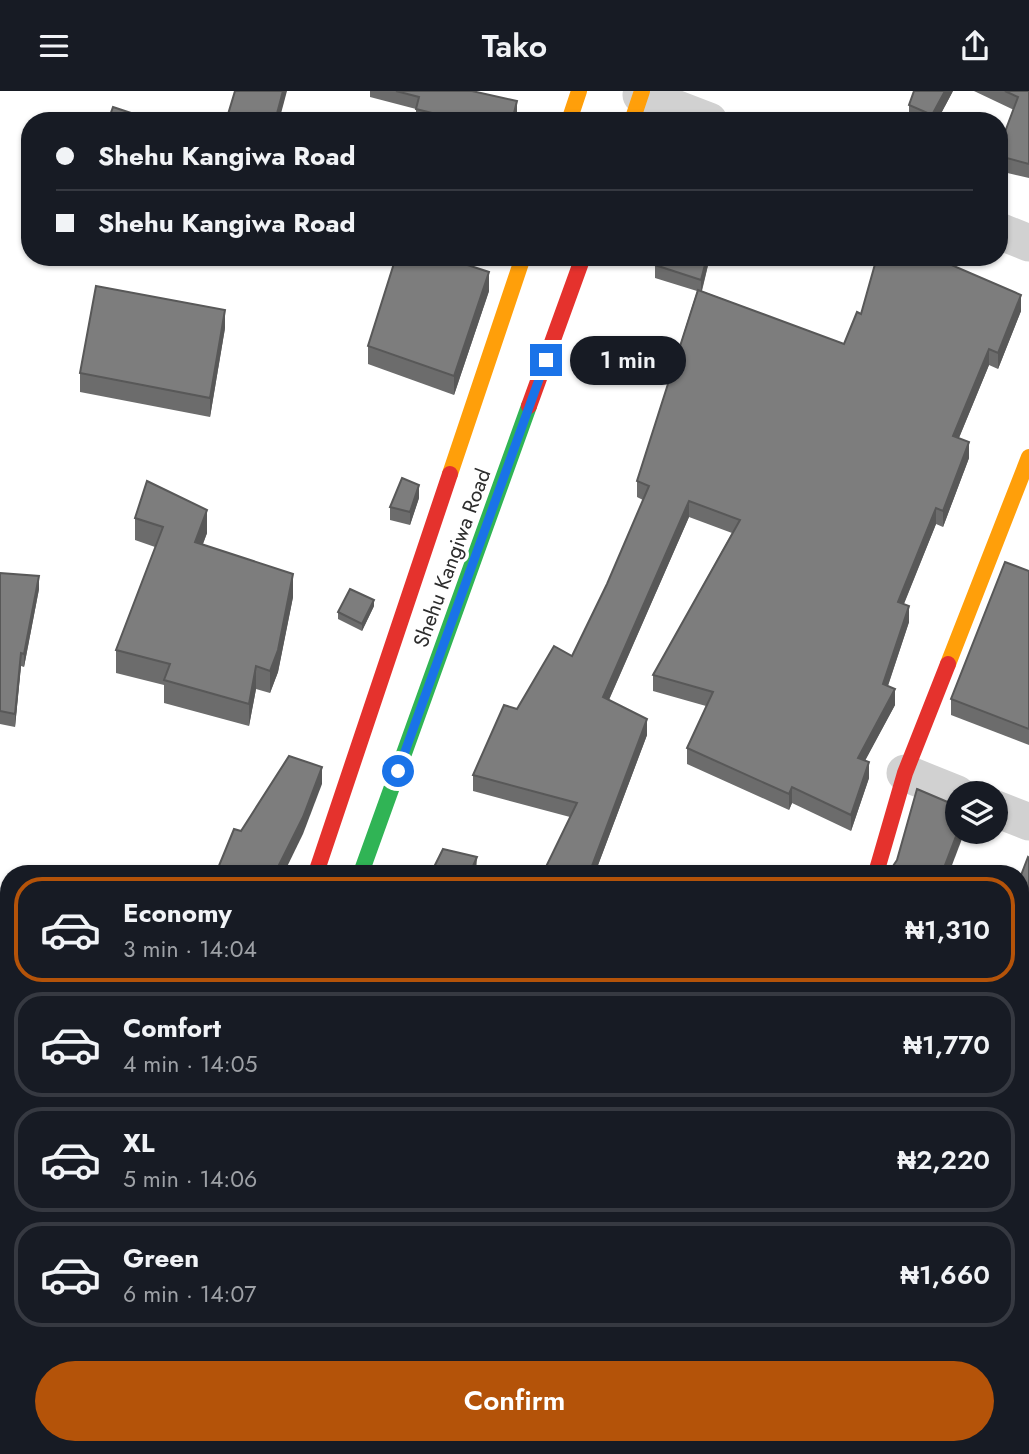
<!DOCTYPE html>
<html lang="en">
<head>
<meta charset="utf-8">
<style>
	:root { --surface:#171b24; --page:#20242c; --text:#f1f3f6; --muted:#9ea1a6; --line:#363941; --accent:#b45309 }
	body { margin:0; font-family:Jost,sans-serif; background:var(--page); color:var(--text); height:100vh; display:flex; flex-direction:column; font-size:26px; white-space:nowrap }
	* { box-sizing:border-box; margin:0 }
	p { font-size:23px; color:var(--muted) }
	.icon { flex:none; width:38px; height:38px; fill:none; stroke:currentColor; stroke-width:2; stroke-linecap:round; stroke-linejoin:round }
	.map { position:relative; flex:1; overflow:hidden }
	.drawer { position:absolute; left:0px; top:774px; width:1029px; height:590px; display:flex; flex-direction:column; background:var(--surface); border-radius:28px 28px 0 0; box-shadow:0 2px 5px #0004 }
	.drawer>* { flex:none }
	.guide { position:absolute; left:21px; top:21px; width:987px; height:154px; border-radius:28px; box-shadow:0 2px 5px #0004; display:grid; align-content:center; height:154px; padding:0 35px; background:var(--surface) }
	.buttons { position:absolute; left:945px; top:690px; display:grid; gap:14px }
	.buttons a { display:grid; place-items:center; width:63px; height:63px; border-radius:50%; background:var(--surface); box-shadow:0 2px 5px #0004; font-size:35px }
	.end { position:absolute; width:32px; height:32px; margin:-16px; border:9px solid #1a73e8; background:#fff; box-shadow:0 0 0 4px #fff }
	.from { border-radius:50% }
	.bubble { position:absolute; height:49px; border-radius:24px; background:var(--surface); box-shadow:0 2px 5px #0004; font-size:23px; font-weight:600; line-height:49px; text-align:center }
	.guide b { display:flex; align-items:center; gap:24px; height:66px; font-size:26px }
	.guide b+b { border-top:2px solid var(--line) }
	.guide i { width:18px; height:18px; background:var(--text) }
	ul { padding:12px 0 0; list-style:none }
	li { display:flex; align-items:center; gap:21px; height:105px; margin:0 14px 10px; padding:0 21px; border:4px solid var(--line); border-radius:28px }
	li div { flex:1 }
	li b { display:block; font-size:26px }
	li em { font-style:normal; font-weight:600 }
	li.on { border-color:var(--accent) }
	li>.icon { width:63px; height:63px; stroke-width:1.5 }
	.action { display:flex; gap:14px; margin-top:auto; padding:14px 35px }
	.action a { flex:1; height:80px; border-radius:42px; background:var(--accent); color:#fff; font-size:28px; font-weight:600; line-height:80px; text-align:center }
	header { display:flex; justify-content:space-between; align-items:center; height:91px; padding:0 35px; background:var(--surface); font-size:32px; font-weight:600 }
	.map>svg:first-child { display:block }
	.lines { fill:none; stroke-linecap:round; stroke-linejoin:round }
	.street { stroke:#d1d1d1; stroke-width:37 }
	.fast { stroke:#30b455; stroke-width:16 }
	.slow { stroke:#ff9f0a; stroke-width:16 }
	.jam { stroke:#e5322d; stroke-width:16 }
	.wall { fill:#6c6c6c }
	.shaded-wall { fill:#585858 }
	.building { fill:#7d7d7d; stroke:#585858; stroke-width:2 }
	.route { stroke:#1a73e8; stroke-width:9 }
	.labels { text-anchor:middle; dominant-baseline:central; stroke-width:7; stroke-linejoin:round; paint-order:stroke }
	.street-label { font-size:21px; fill:#2c2c2c; stroke:#fff }
</style>
</head>
<body>
<header><svg class="icon" aria-label="menu" viewBox="0 0 24 24"><path d="M4 6h16M4 12h16M4 18h16"/></svg>Tako<svg class="icon" aria-label="share" viewBox="0 0 24 24"><path d="M12 15V3M7 8l5-5 5 5M5 13v7h14v-7"/></svg></header>
<div class="map">
<svg width="1029" height="1363" viewBox="0 0 1029 1363">
	<rect width="100%" height="100%" fill="#fff"/>
	<g class="lines">
		<!-- street -->
		<g class="street">
			<polyline points="641,4 709,30"/>
			<polyline points="999,140 1029,152"/>
			<polyline points="905,682 957,703"/>
			<polyline points="996,718 1029,731"/>
			<polyline points="1020,1251 1029,1254"/>
			<polyline points="675,1363 678,1354"/>
		</g>
		<!-- fast -->
		<polyline class="fast" points="361,782 529,315"/>
		<!-- slow -->
		<g class="slow">
			<polyline points="569,30 579,0"/>
			<polyline points="632,30 642,0"/>
			<polyline points="450,383 523,166"/>
			<polyline points="948,573 1029,366"/>
			<polyline points="109,1363 112,1354"/>
			<polyline points="155,1363 158,1354"/>
		</g>
		<!-- jam -->
		<g class="jam">
			<polyline points="529,315 583,166"/>
			<polyline points="316,782 450,383"/>
			<polyline points="876,782 905,682 948,573"/>
		</g>
	</g>
	<!-- wall -->
	<g class="wall">
		<polygon points="370,0 472,0 517,23 515,30 416,30 416,18 370,6"/>
		<polygon points="953,0 937,30 912,30 909,29 909,14"/>
		<polygon points="974,0 1029,0 1029,87 999,80 999,57 1014,19"/>
		<polygon points="710,166 702,200 844,253 861,223 1021,220 998,278 989,274 959,347 969,367 943,436 936,433 904,513 909,531 888,595 895,614 865,669 869,687 851,740 792,712 789,719 687,673 687,657 706,615 653,600 653,584 732,442 689,426 609,609 647,644 597,777 543,782 570,726 473,700 473,684 517,618 572,565 607,493 643,409 637,406 637,390 697,200 655,187 655,174"/>
		<polygon points="489,200 454,304 368,273 368,255"/>
		<polygon points="225,237 210,326 80,301 80,282"/>
		<polygon points="419,407 410,434 390,429 390,416"/>
		<polygon points="135,427 207,442 203,453 293,506 278,581 270,602 256,598 249,635 164,612 164,594 116,582 116,559 155,456 135,449"/>
		<polygon points="1029,480 1029,654 951,624 951,608"/>
		<polygon points="0,482 39,498 24,576 21,575 15,636 0,633"/>
		<polygon points="374,515 362,540 338,528 338,521"/>
		<polygon points="1029,767 1029,971 1025,969 1020,979 1020,787"/>
		<polygon points="9,892 9,947 0,943 0,912"/>
		<polygon points="0,1006 9,1009 9,1037 0,1032"/>
		<polygon points="1029,1097 1029,1157 1020,1152 1020,1099 1027,1102"/>
		<polygon points="0,1305 85,1354 81,1363 0,1363"/>
		<polygon points="748,1354 820,1354 817,1363 696,1363 746,1362"/>
	</g>
	<!-- shaded-wall -->
	<g class="shaded-wall">
		<polygon points="283,0 287,0 279,30 275,30"/>
		<polygon points="945,0 953,0 937,30 932,30 932,24"/>
		<polygon points="517,10 517,23 515,30 512,30"/>
		<polygon points="707,166 710,166 701,202 701,189"/>
		<polygon points="489,181 489,200 454,304 454,285"/>
		<polygon points="1021,204 1021,220 998,278 998,262"/>
		<polygon points="225,219 225,237 210,326 210,307"/>
		<polygon points="989,258 989,274 953,361 953,345"/>
		<polygon points="969,351 969,367 943,436 943,420"/>
		<polygon points="419,394 419,407 410,434 410,421"/>
		<polygon points="689,410 689,426 603,622 603,606"/>
		<polygon points="936,417 936,433 898,527 898,511"/>
		<polygon points="207,419 207,442 195,473 195,451"/>
		<polygon points="293,483 293,506 278,581 270,602 270,580"/>
		<polygon points="39,485 39,498 24,576 24,563"/>
		<polygon points="374,509 374,515 362,540 362,533"/>
		<polygon points="909,515 909,531 883,609 883,593"/>
		<polygon points="21,562 21,575 15,636 15,623"/>
		<polygon points="256,575 256,598 249,635 249,613"/>
		<polygon points="895,598 895,614 858,683 858,667"/>
		<polygon points="647,628 647,644 595,782 592,775"/>
		<polygon points="869,671 869,687 851,740 851,724"/>
		<polygon points="322,676 322,693 303,743 284,782 275,782"/>
		<polygon points="792,696 792,712 789,719 789,703"/>
		<polygon points="958,740 965,740 949,782 942,782"/>
		<polygon points="477,766 476,782 470,782"/>
		<polygon points="1025,949 1025,969 1020,979 1020,959"/>
		<polygon points="44,1354 45,1363 39,1363"/>
		<polygon points="78,1354 85,1354 81,1363 74,1363"/>
		<polygon points="776,1354 777,1354 777,1363 773,1363"/>
		<polygon points="815,1354 820,1354 817,1363 813,1363"/>
	</g>
	<!-- building -->
	<g class="building">
		<polygon points="235,0 283,0 275,30 226,30"/>
		<polygon points="396,0 472,0 517,10 512,30 464,30 416,18 419,6"/>
		<polygon points="914,0 945,0 932,24 909,14"/>
		<polygon points="1005,0 1029,0 1029,73 999,65 999,57 1018,6"/>
		<polygon points="113,16 137,24 136,30 108,30"/>
		<polygon points="396,166 443,166 489,181 454,285 368,255"/>
		<polygon points="658,166 707,166 701,189 655,174"/>
		<polygon points="877,166 933,166 1021,204 998,262 989,258 953,345 969,351 943,420 936,417 898,511 909,515 883,593 895,598 858,667 869,671 851,724 792,696 789,703 687,657 713,601 653,584 740,429 689,410 603,606 647,628 592,775 610,782 543,782 577,712 473,684 504,614 517,618 554,555 572,565 607,493 649,395 637,390 698,199 844,253 857,221 861,223"/>
		<polygon points="96,195 225,219 210,307 80,282"/>
		<polygon points="402,387 419,394 410,421 390,416"/>
		<polygon points="147,390 207,419 195,451 293,483 278,559 270,580 256,575 249,613 164,589 170,573 116,559 163,436 135,427"/>
		<polygon points="1005,471 1029,480 1029,638 951,608"/>
		<polygon points="0,482 39,485 24,563 21,562 15,623 0,620"/>
		<polygon points="350,498 374,509 362,533 338,521"/>
		<polygon points="289,665 322,676 303,726 275,782 216,782 234,738 241,740"/>
		<polygon points="917,698 957,715 958,740 942,782 881,782 891,778 897,769"/>
		<polygon points="443,758 477,766 470,782 431,782"/>
		<polygon points="1028,766 1029,767 1029,951 1025,949 1020,959 1020,787"/>
		<polygon points="9,892 9,928 0,925 0,912"/>
		<polygon points="0,1006 9,1009 9,1026 0,1021"/>
		<polygon points="1029,1097 1029,1137 1020,1132 1020,1099 1027,1102"/>
		<polygon points="9,1285 9,1354 44,1354 39,1363 0,1363 0,1353 6,1339 0,1337 0,1305"/>
		<polygon points="1020,1308 1029,1312 1029,1363 932,1363 936,1354 1020,1354"/>
		<polygon points="46,1354 78,1354 74,1363 68,1363"/>
		<polygon points="263,1354 524,1354 546,1363 260,1363"/>
		<polygon points="697,1354 720,1354 746,1362 748,1354 776,1354 773,1363 696,1363"/>
		<polygon points="787,1354 815,1354 813,1362"/>
	</g>
	<g class="lines">
		<!-- route -->
		<polyline class="route" points="398,680 546,269"/>
	</g>
	<g class="labels">
		<!-- street labels -->
		<g class="street-label">
			<text transform="translate(452 467) rotate(-70)">Shehu Kangiwa Road</text>
		</g>
	</g>
</svg>
<div class="buttons">
<a><svg class="icon" aria-label="layers" viewBox="0 0 24 24"><path d="M12 4l9 5-9 5-9-5zM3 14l9 5 9-5"/></svg></a>
</div>
<i class="end from" style="left:398px;top:680px"></i>
<i class="end" style="left:546px;top:269px"></i>
<div class="bubble" style="left:570px;top:245px;width:116px">1 min</div>
<div class="guide">
<b><i class="from"></i>Shehu Kangiwa Road</b>
<b><i></i>Shehu Kangiwa Road</b>
</div>
<section class="drawer">
<ul>
<li class="on"><svg class="icon" aria-label="car" viewBox="0 0 24 24"><path d="M5 17H2v-5l4-1 3-4h7l3 4 3 1v5h-3M9 17h6M6 11h13"/><circle cx="7" cy="17" r="2"/><circle cx="17" cy="17" r="2"/></svg><div><b>Economy</b><p>3 min · 14:04</p></div><em>₦1,310</em></li>
<li><svg class="icon" aria-label="car" viewBox="0 0 24 24"><path d="M5 17H2v-5l4-1 3-4h7l3 4 3 1v5h-3M9 17h6M6 11h13"/><circle cx="7" cy="17" r="2"/><circle cx="17" cy="17" r="2"/></svg><div><b>Comfort</b><p>4 min · 14:05</p></div><em>₦1,770</em></li>
<li><svg class="icon" aria-label="car" viewBox="0 0 24 24"><path d="M5 17H2v-5l4-1 3-4h7l3 4 3 1v5h-3M9 17h6M6 11h13"/><circle cx="7" cy="17" r="2"/><circle cx="17" cy="17" r="2"/></svg><div><b>XL</b><p>5 min · 14:06</p></div><em>₦2,220</em></li>
<li><svg class="icon" aria-label="car" viewBox="0 0 24 24"><path d="M5 17H2v-5l4-1 3-4h7l3 4 3 1v5h-3M9 17h6M6 11h13"/><circle cx="7" cy="17" r="2"/><circle cx="17" cy="17" r="2"/></svg><div><b>Green</b><p>6 min · 14:07</p></div><em>₦1,660</em></li>
</ul>
<div class="action"><a>Confirm</a></div>
</section>
</div>
</body>
</html>
